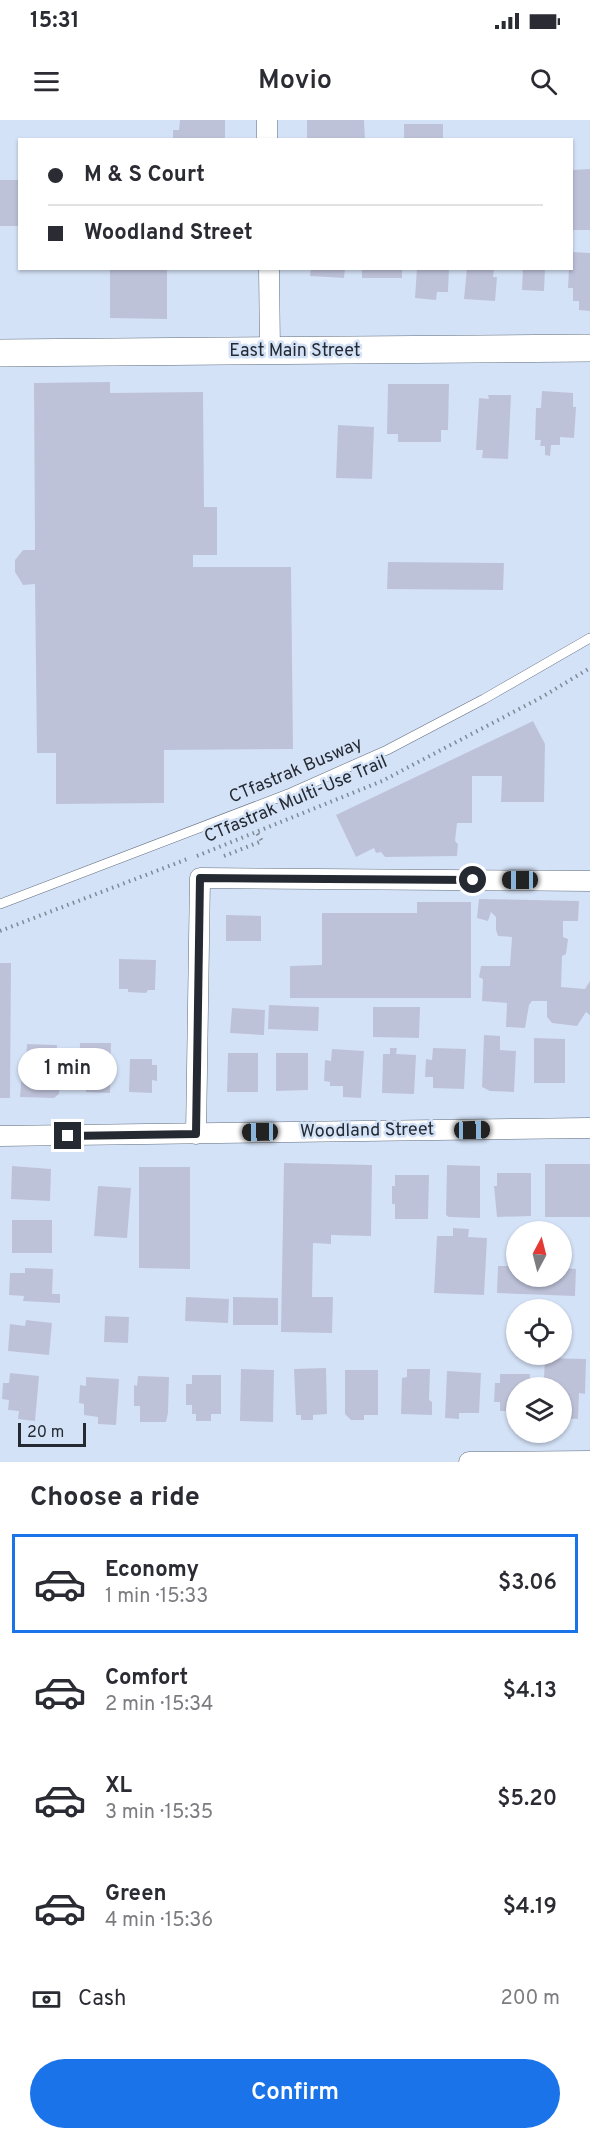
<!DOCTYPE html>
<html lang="en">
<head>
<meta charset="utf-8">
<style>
	:root { --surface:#fff; --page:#f7f7f7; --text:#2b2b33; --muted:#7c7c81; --line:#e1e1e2; --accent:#1a73e8 }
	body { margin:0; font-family:Overpass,sans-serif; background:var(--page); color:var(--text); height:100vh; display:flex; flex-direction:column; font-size:22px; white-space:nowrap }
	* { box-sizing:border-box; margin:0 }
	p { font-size:20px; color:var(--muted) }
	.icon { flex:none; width:33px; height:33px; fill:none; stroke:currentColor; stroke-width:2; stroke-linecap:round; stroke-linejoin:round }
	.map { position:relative; height:1342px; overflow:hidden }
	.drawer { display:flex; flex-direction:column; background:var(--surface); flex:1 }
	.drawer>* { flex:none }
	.banner { position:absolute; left:18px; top:18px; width:555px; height:132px; border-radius:0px; box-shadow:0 2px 4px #0004; display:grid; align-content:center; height:132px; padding:0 30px; background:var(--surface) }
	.needle { width:39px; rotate:7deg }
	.buttons { position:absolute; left:506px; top:1101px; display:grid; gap:12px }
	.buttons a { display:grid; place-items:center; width:66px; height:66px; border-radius:50%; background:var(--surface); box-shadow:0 2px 4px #0004; font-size:30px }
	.scale { position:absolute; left:18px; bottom:15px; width:68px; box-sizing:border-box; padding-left:6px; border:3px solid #252a32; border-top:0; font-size:16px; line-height:21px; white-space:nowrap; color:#252a32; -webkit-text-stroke:4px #d4e2f7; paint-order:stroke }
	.end { position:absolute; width:27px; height:27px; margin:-14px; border:8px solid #252a32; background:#fff; box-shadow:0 0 0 3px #fff }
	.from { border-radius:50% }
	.bubble { position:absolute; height:42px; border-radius:21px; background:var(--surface); box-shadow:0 2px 4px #0004; font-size:20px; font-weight:600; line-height:42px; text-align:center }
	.car { position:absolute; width:18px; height:36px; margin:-18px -9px; border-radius:8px; box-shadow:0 0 4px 2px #0007; background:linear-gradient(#222 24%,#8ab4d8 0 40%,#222 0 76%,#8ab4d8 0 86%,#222 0) }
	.banner b { display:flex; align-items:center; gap:21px; height:57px; font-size:22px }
	.banner b+b { border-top:2px solid var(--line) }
	.banner i { width:15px; height:15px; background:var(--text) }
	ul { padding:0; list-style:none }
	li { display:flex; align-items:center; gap:18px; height:99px; margin:0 12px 9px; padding:0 18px; border:3px solid transparent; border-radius:0px }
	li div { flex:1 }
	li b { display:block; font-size:22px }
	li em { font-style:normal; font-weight:600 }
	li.current { border-color:var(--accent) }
	li>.icon { width:54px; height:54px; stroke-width:1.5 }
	h2 { padding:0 30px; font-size:27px; line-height:72px }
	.pay { display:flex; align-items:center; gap:15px; height:66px; padding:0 30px; font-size:22px }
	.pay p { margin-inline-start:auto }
	.action { display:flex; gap:12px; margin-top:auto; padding:12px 30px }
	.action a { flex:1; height:69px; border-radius:36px; background:var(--accent); color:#fff; font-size:24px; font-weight:600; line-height:69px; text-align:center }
	.status { display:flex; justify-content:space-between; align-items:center; height:42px; padding:0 30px; background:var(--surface); direction:ltr }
	.status svg { height:16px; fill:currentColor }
	header { display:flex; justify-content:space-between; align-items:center; height:78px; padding:0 30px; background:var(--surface); font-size:27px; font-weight:600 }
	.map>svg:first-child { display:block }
	.building { fill:#bec2d9 }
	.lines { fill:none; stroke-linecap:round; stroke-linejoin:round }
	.lane-casing { stroke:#606d7e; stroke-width:10 }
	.street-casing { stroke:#606d7e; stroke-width:21 }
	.secondary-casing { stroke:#606d7e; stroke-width:28 }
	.path { stroke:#7f8997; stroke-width:4; stroke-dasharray:1.5 4.5; stroke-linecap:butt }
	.lane { stroke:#fff; stroke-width:9 }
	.street { stroke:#fff; stroke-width:20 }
	.secondary { stroke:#fff; stroke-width:27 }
	.route { stroke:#252a32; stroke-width:8 }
	.labels { text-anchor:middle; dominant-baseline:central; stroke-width:5; stroke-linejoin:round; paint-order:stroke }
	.street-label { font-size:18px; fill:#252a32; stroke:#d4e2f7 }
</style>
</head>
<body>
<div class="status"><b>15:31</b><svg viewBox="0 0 49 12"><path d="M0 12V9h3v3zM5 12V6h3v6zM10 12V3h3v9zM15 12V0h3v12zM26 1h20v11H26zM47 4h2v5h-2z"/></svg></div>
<header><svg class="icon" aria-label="menu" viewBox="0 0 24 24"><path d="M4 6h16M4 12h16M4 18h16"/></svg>Movio<svg class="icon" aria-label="search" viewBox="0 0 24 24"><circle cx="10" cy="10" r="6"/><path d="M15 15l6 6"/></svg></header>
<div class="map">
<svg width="590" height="1342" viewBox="0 0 590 1342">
	<rect width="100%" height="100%" fill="#d4e2f7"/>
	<!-- building -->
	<g class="building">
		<polygon points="180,0 225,0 225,20 173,20 173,10 179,10"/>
		<polygon points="307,0 364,0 365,20 307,20"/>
		<rect x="404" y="4" width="39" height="16"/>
		<polygon points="590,49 590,110 572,110 572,50"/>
		<rect x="0" y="60" width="20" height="46"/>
		<polygon points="572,132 590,133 590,191 579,190 579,181 573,181 573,168 568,168 569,148 572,148"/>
		<polygon points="110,148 167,148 167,199 110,198"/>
		<polygon points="311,148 345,148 344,158 310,156"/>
		<rect x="362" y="148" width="40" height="10"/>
		<polygon points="417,148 449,148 448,172 437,172 436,180 415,178"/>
		<polygon points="467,148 494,148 493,157 497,157 495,181 464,179"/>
		<polygon points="523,148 545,148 544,171 522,170"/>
		<polygon points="110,262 110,273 203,272 204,387 217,387 217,435 193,435 193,447 291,447 293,629 164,630 164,683 56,684 56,633 37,633 35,464 23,465 15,452 15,440 23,430 35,430 34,263"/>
		<polygon points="388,264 449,264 448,310 441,310 441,322 398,322 398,314 387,314"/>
		<polygon points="542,271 573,273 573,287 576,287 574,318 560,317 560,325 551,325 550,336 545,335 545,326 540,326 541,320 535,320 536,288 541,288"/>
		<polygon points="488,275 511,275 508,339 482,338 483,330 476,330 479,278 489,279"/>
		<polygon points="338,305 374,307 372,359 336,358"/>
		<polygon points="388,442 504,443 503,470 387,469"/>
		<polygon points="533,601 545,624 544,682 501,682 502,656 472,656 472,703 457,703 455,721 458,724 457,736 385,737 381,732 376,733 374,728 356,737 336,695"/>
		<polygon points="479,779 579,781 578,801 563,801 563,817 568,819 566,834 562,836 561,867 585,869 590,861 590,895 586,892 577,906 552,903 547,897 547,881 532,881 529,885 525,908 506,907 507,883 482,881 483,859 479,857 481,846 510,846 512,817 498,816 496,810 496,797 491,792 488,801 477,798"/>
		<polygon points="417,782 471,782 471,878 290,878 290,846 322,845 322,793 417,793"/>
		<polygon points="226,795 261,796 261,821 226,821"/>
		<polygon points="119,839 156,840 155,870 148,870 146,873 128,872 128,869 119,869"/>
		<polygon points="0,843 11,843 10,978 0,978"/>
		<polygon points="269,885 319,887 318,911 268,909"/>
		<polygon points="373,887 420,887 419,918 373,917"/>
		<polygon points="232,888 265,890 264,915 230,913"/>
		<polygon points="484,915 500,916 500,930 516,931 514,972 490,971 482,967"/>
		<polygon points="534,918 565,919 565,963 534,963"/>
		<polygon points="80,923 111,923 110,973 86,972 87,959 79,959"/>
		<polygon points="27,924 57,925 55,957 60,957 59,974 54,978 20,977 22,952 25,952"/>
		<polygon points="390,928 397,928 396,934 416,935 414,974 382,973 383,934 390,934"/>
		<polygon points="433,928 466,929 464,969 433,968 433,957 425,957 426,939 432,940"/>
		<polygon points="332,929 364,931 361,978 343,977 343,966 330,966 330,962 324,961 325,940 331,941"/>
		<polygon points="228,933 258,933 258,972 227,972"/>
		<polygon points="276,933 308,933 308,970 276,971"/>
		<polygon points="130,939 152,939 152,945 157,945 157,961 152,960 152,973 129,972"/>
		<polygon points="284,1043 372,1045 371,1116 331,1115 331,1124 313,1123 312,1177 333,1177 332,1213 281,1212"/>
		<rect x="545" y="1044" width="45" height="53"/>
		<polygon points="447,1045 480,1046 480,1098 449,1097 446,1095"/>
		<polygon points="12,1046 51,1049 50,1081 11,1079"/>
		<polygon points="139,1047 190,1047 190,1149 139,1148"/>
		<polygon points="497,1053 531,1053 531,1096 497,1097 494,1066 497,1066"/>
		<polygon points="395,1055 429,1055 428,1099 395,1099 395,1084 392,1084 392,1066 395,1066"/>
		<polygon points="98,1066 131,1068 127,1118 94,1116"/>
		<rect x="12" y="1100" width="40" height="33"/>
		<polygon points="453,1108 469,1109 468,1117 487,1118 484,1175 434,1173 437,1116 453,1116"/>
		<polygon points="498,1146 516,1146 516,1156 561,1156 561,1148 576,1149 575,1176 497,1173"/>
		<polygon points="25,1148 53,1149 52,1174 60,1174 60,1183 23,1181 24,1176 9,1175 10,1153 25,1153"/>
		<polygon points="186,1177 229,1179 228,1203 185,1201"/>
		<polygon points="233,1177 278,1178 278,1205 233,1205"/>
		<polygon points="105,1196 129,1197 128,1223 104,1222"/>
		<polygon points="26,1200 52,1203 49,1235 8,1231 10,1204 25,1206"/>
		<polygon points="545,1238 586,1239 585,1274 579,1273 578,1299 561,1298 561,1268 548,1268 548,1258 544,1258"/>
		<polygon points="326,1248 327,1294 313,1295 313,1300 301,1300 301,1295 296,1295 294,1249"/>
		<polygon points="241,1249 274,1250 273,1302 240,1301"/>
		<polygon points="407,1249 430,1249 429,1280 432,1282 432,1295 401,1294 402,1258 407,1257"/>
		<polygon points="345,1250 378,1250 378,1295 364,1295 364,1300 351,1300 345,1294"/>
		<polygon points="447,1251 481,1253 479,1293 459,1293 459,1299 445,1298"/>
		<polygon points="10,1253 39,1256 35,1301 18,1299 19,1291 8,1290 9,1280 2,1279 3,1263 9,1263"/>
		<polygon points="500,1254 530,1254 529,1268 516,1268 516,1291 500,1291 500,1282 494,1282 495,1263 500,1263"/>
		<polygon points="192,1255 221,1255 221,1294 211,1294 211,1301 196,1301 196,1294 192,1294 192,1285 186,1285 186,1264 192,1264"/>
		<polygon points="138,1256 169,1257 168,1293 166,1302 140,1302 140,1286 134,1286 134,1265 137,1266"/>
		<polygon points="86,1257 119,1259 116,1305 98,1304 98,1297 84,1295 84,1284 79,1283 80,1265 86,1266"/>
	</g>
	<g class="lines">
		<!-- lane casing -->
		<g class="lane-casing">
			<polyline id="lane" points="0,784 288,674 387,630 484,579 590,518"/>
		</g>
		<!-- street casing -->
		<g class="street-casing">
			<g id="street">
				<polyline points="267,0 267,20"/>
				<polyline points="269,148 270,231"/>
				<polyline points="196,1014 200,758 590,761"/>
				<polyline points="0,1016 590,1008"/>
				<polyline points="469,1342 590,1341"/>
			</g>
		</g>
		<!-- secondary casing -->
		<g class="secondary-casing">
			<polyline id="secondary" points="0,233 590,228"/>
		</g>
		<!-- path -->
		<g class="path">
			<polyline points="197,736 382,661 542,577 590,548"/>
			<polyline points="224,736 262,721 257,713"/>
			<polyline points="0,811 190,738"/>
		</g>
		<!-- lane -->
		<use href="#lane" class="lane"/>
		<!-- street -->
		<use href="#street" class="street"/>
		<!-- secondary -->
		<use href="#secondary" class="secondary"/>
	</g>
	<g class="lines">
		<!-- route -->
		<polyline class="route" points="68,1016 196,1014 200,758 473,760"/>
	</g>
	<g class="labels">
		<!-- street labels -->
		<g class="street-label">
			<text x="295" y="231">East Main Street</text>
			<text transform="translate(296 651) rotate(-23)">CTfastrak Busway</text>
			<text transform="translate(296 680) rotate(-23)">CTfastrak Multi-Use Trail</text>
			<text transform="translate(367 1011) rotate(-1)">Woodland Street</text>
		</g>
	</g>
</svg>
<div class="buttons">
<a><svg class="needle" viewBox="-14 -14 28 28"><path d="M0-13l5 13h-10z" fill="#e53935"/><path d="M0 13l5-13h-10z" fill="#7c7c81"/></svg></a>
<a><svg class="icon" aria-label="locate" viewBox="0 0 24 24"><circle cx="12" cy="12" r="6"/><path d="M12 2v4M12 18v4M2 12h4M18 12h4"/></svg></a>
<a><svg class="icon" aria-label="layers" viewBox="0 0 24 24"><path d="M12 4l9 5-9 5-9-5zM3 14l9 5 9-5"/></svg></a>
</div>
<div class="scale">20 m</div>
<i class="end from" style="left:473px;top:760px"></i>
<i class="end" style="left:68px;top:1016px"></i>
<div class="bubble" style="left:18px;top:928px;width:99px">1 min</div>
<i class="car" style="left:520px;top:760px;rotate:270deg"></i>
<i class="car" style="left:472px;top:1010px;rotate:89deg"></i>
<i class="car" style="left:260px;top:1012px;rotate:269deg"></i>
<div class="banner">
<b><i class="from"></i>M &amp; S Court</b>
<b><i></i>Woodland Street</b>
</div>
</div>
<section class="drawer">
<h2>Choose a ride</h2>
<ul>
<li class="current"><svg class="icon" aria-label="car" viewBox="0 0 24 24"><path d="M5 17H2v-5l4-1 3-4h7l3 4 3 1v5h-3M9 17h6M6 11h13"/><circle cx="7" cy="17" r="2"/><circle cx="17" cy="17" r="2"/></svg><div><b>Economy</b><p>1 min · 15:33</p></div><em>$3.06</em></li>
<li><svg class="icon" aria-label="car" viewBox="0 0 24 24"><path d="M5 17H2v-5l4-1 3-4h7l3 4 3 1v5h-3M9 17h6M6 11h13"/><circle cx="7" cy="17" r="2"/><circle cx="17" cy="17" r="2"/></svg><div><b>Comfort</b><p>2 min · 15:34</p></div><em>$4.13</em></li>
<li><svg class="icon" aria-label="car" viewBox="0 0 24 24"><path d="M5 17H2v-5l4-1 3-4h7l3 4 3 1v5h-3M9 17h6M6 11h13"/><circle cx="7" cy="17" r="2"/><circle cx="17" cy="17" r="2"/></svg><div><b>XL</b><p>3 min · 15:35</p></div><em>$5.20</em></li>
<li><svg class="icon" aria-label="car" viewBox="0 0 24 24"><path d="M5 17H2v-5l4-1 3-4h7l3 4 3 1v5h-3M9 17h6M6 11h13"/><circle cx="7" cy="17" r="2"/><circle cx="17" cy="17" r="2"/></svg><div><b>Green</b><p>4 min · 15:36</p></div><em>$4.19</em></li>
</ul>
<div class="pay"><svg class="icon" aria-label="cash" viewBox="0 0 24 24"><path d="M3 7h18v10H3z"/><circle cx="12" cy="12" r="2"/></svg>Cash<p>200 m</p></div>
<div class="action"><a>Confirm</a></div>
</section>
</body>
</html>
